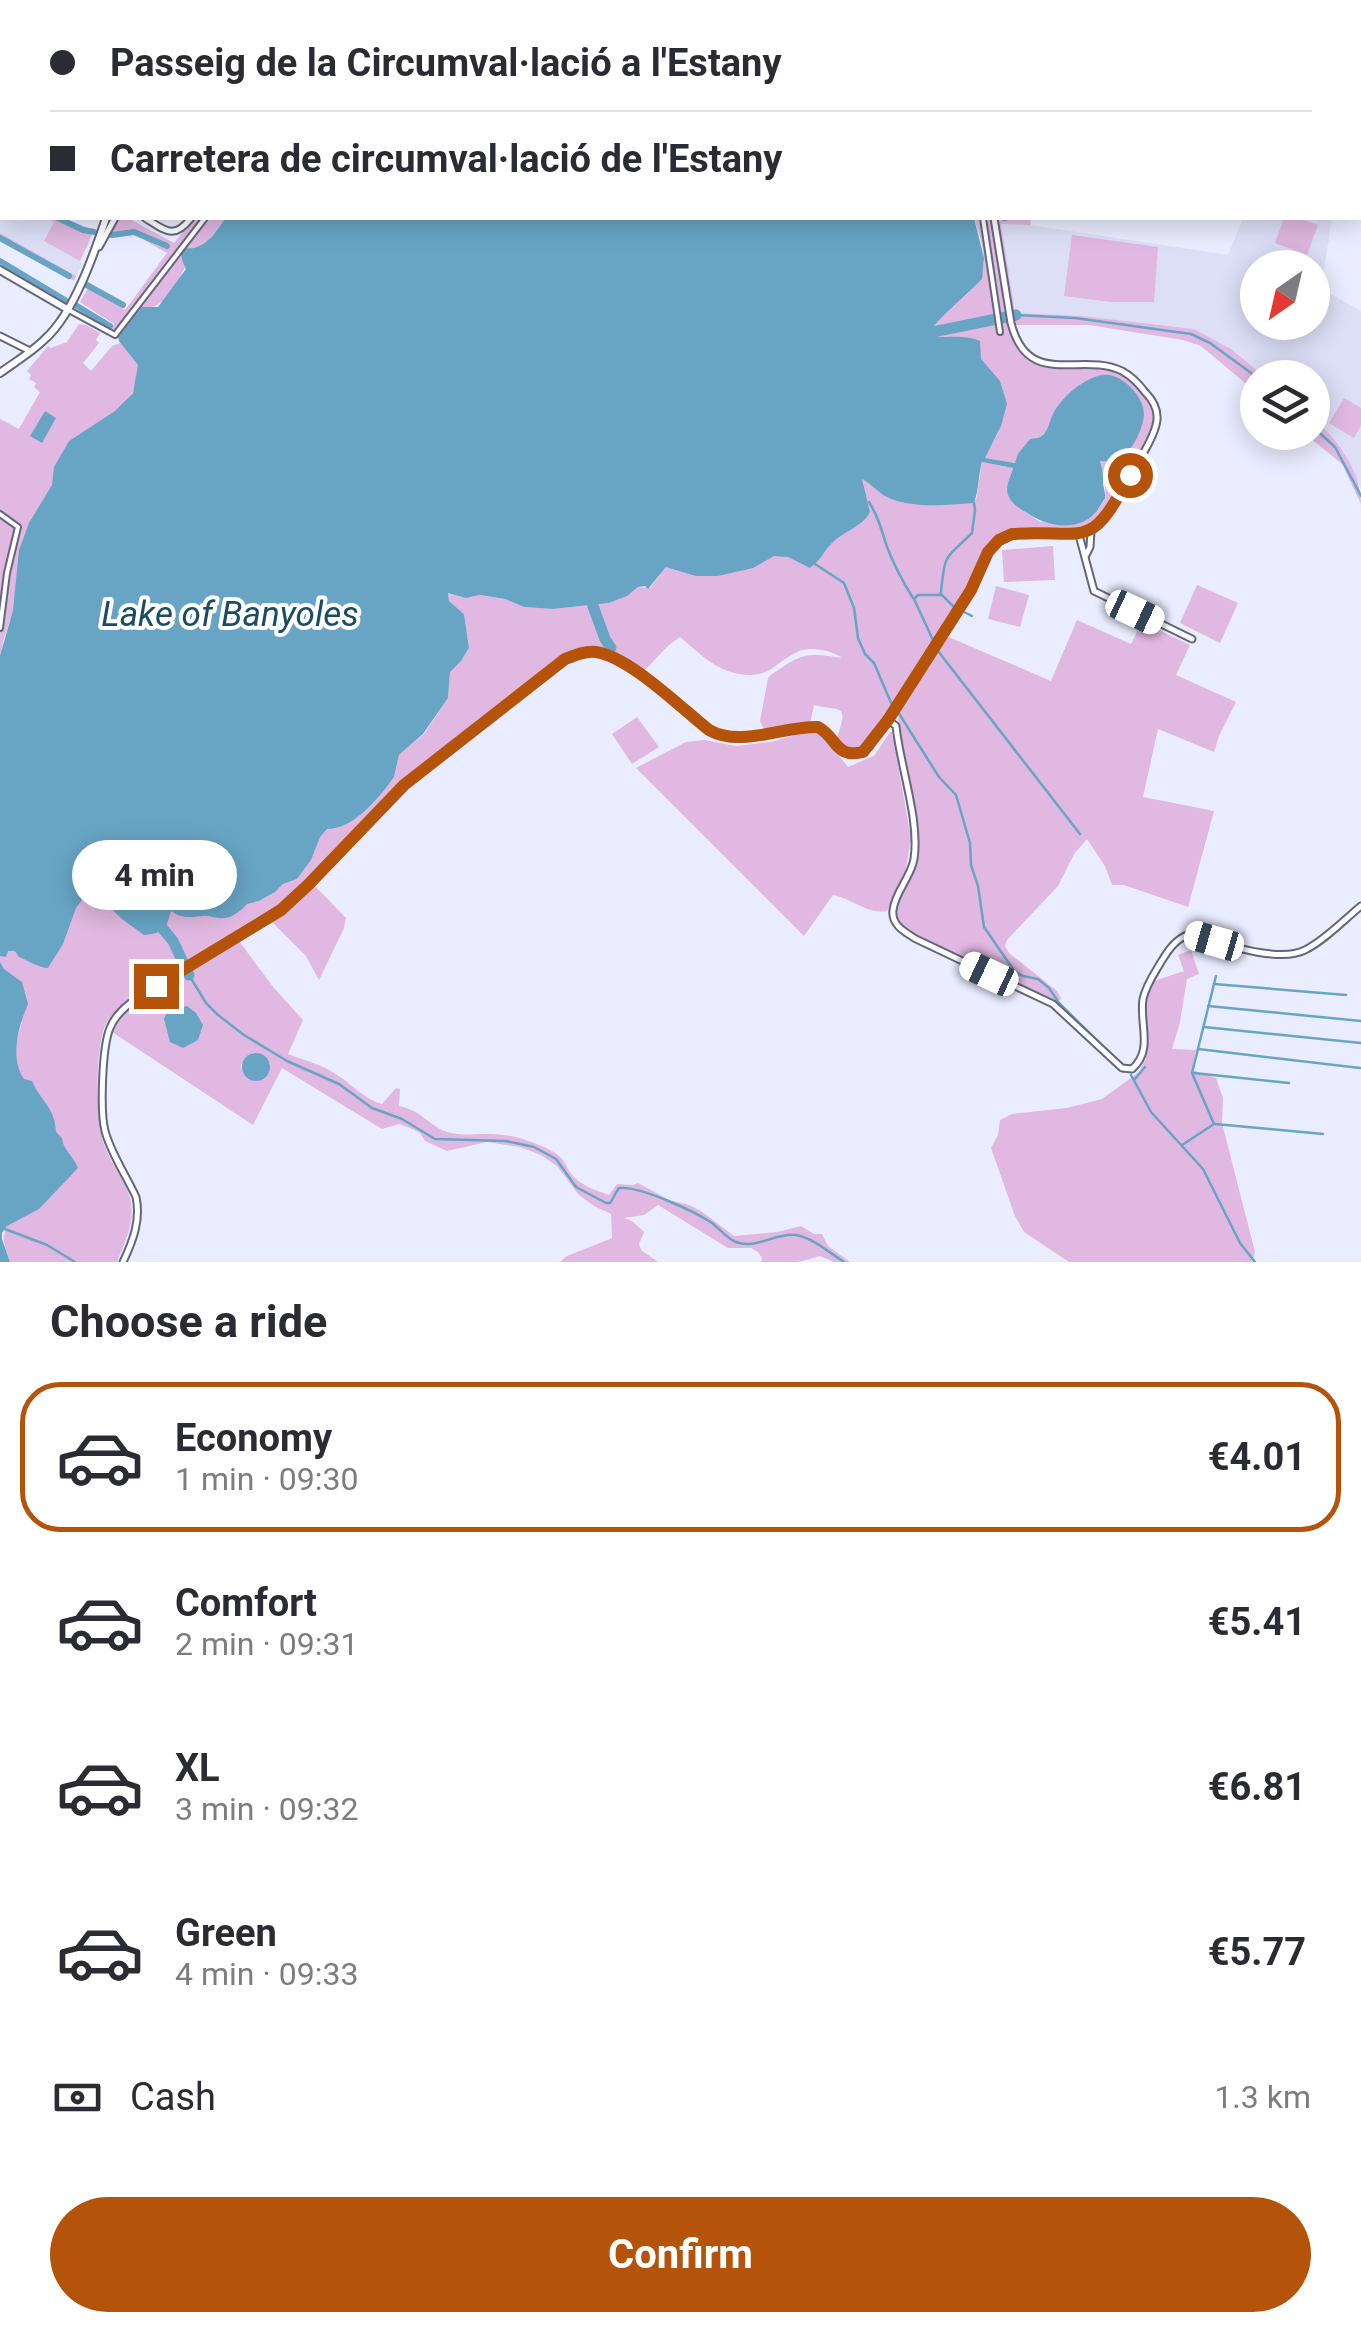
<!DOCTYPE html>
<html lang="en">
<head>
<meta charset="utf-8">
<style>
	:root { --surface:#fff; --page:#f2f2f3; --text:#2b2b33; --muted:#7c7c81; --line:#e1e1e2; --accent:#b45309 }
	body { margin:0; font-family:Roboto,sans-serif; background:var(--page); color:var(--text); height:100vh; display:flex; flex-direction:column; font-size:38px; white-space:nowrap }
	* { box-sizing:border-box; margin:0 }
	p { font-size:32px; color:var(--muted) }
	.icon { flex:none; width:55px; height:55px; fill:none; stroke:currentColor; stroke-width:2; stroke-linecap:round; stroke-linejoin:round }
	.map { position:relative; height:1262px; overflow:hidden }
	.side { display:flex; flex-direction:column; background:var(--surface); flex:1 }
	.side>* { flex:none }
	.hud { position:absolute; left:0px; top:0px; width:1362px; height:220px; box-shadow:0 5px 25px #0003; display:grid; align-content:center; height:220px; padding:0 50px; background:var(--surface) }
	.needle { width:65px; rotate:214deg }
	.fabs { position:absolute; left:1240px; top:250px; display:grid; gap:20px }
	.fabs a { display:grid; place-items:center; width:90px; height:90px; border-radius:50%; background:var(--surface); box-shadow:0 5px 25px #0003; font-size:50px }
	.end { position:absolute; width:45px; height:45px; margin:-22px; border:12px solid #b45309; background:#fff; box-shadow:0 0 0 5px #fff }
	.from { border-radius:50% }
	.bubble { position:absolute; height:70px; border-radius:35px; background:var(--surface); box-shadow:0 5px 25px #0003; font-size:32px; font-weight:700; line-height:70px; text-align:center }
	.car { position:absolute; width:30px; height:60px; margin:-30px -15px; border-radius:12px; box-shadow:0 0 8px 2px #0007; background:linear-gradient(#fff 24%,#345 0 40%,#fff 0 76%,#345 0 86%,#fff 0) }
	.hud b { display:flex; align-items:center; gap:35px; height:95px; font-size:38px }
	.hud b+b { border-top:2px solid var(--line) }
	.hud i { width:25px; height:25px; background:var(--text) }
	ul { padding:0; list-style:none }
	li { display:flex; align-items:center; gap:30px; height:150px; margin:0 20px 15px; padding:0 30px; border:5px solid transparent; border-radius:40px }
	li div { flex:1 }
	li b { display:block; font-size:38px }
	li em { font-style:normal; font-weight:700 }
	li.on { border-color:var(--accent) }
	li>.icon { width:90px; height:90px; stroke-width:1.5 }
	h2 { padding:0 50px; font-size:45px; line-height:120px }
	.pay { display:flex; align-items:center; gap:25px; height:110px; padding:0 50px; font-size:38px }
	.pay p { margin-inline-start:auto }
	.button { display:flex; gap:20px; margin-top:auto; padding:20px 50px }
	.button a { flex:1; height:115px; border-radius:60px; background:var(--accent); color:#fff; font-size:40px; font-weight:700; line-height:115px; text-align:center }
	.map>svg:first-child { display:block }
	.built { fill:#dcdff6; fill-rule:evenodd }
	.green { fill:#e0b8e1; fill-rule:evenodd }
	.water { fill:#68a5c5 }
	.lines { fill:none; stroke-linecap:round; stroke-linejoin:round }
	.stream { stroke:#68a5c5; stroke-width:2.5 }
	.canal { stroke:#68a5c5; stroke-width:6 }
	.river { stroke:#68a5c5; stroke-width:11 }
	.pedestrian-casing { stroke:#64677b; stroke-width:8 }
	.minor-casing { stroke:#64677b; stroke-width:9 }
	.tertiary-casing { stroke:#64677b; stroke-width:10 }
	.pedestrian { stroke:#fff; stroke-width:4 }
	.minor { stroke:#fff; stroke-width:5 }
	.tertiary { stroke:#fff; stroke-width:6 }
	.route { stroke:#b45309; stroke-width:12 }
	.labels { text-anchor:middle; dominant-baseline:central; stroke-width:8; stroke-linejoin:round; paint-order:stroke }
	.water-label { font-size:35px; font-style:italic; fill:#1b4c63; stroke:#fff }
</style>
</head>
<body>
<div class="map">
<svg width="1361" height="1262" viewBox="0 0 1361 1262">
	<rect width="100%" height="100%" fill="#eaecff"/>
	<!-- built -->
	<g class="built">
		<polygon points="0,200 2,202 2,218 47,218 91,241 80,261 83,264 76,276 0,233"/>
		<path d="M1243,218h89l-11,71 40,22v178l-15,-33 -19,-25 -14,-13 -1,-40 -47,-1 -34,-28 -37,-20 -112,-13 -67,-3 -15,-89 31,1 197,30zM1258,268h54v54h-54z"/>
	</g>
	<!-- green -->
	<g class="green">
		<polygon points="875,0 1212,0 1209,2 874,2"/>
		<polygon points="47,218 62,218 94,230 80,261 44,241 54,222"/>
		<path d="M120,218h8l46,25 20,-25h28l2,2 -20,26 -15,3 2,2c-5,17 -22,54 -42,57l-15,50 4,7v7l-5,20 -17,19 -47,30 -17,44 -49,157 -3,26v-249l19,10 21,-37 -6,-5 2,-4 -7,-4 2,-4 -4,-4 21,-25 3,2 16,-6 12,-18 7,1 14,8 -4,7 3,3 -16,20 8,8 21,-25 8,-3 -2,-7 -7,-8 3,-4 -34,-22 8,-14 37,22 42,-57 -33,-19 -25,4z"/>
		<path d="M974,218h56l1,7 -30,-1 14,89 67,3 112,13 37,20 34,28 -7,1 -1,15 -56,-47 -18,-6 -94,-15h-80c10,57 62,37 102,46 12,3 22,13 31,23 7,8 12,17 11,28 -3,20 -25,50 -35,69 -9,18 -22,36 -43,40h-69l-7,3 -9,9 -27,54 -95,146c-12,9 -24,11 -31,-5 12,-36 4,-26 -23,-33l-4,19 -46,5 -4,-8 8,-43 3,-3c30,-21 34,-23 71,-17 -11,-8 -32,-12 -45,-6 -23,11 -27,27 -57,22 -24,-3 -42,-22 -60,-37l-11,8 -25,26c-31,-23 -55,-29 -90,-11l-153,121 -38,42 -89,87 -144,86c-9,10 -19,18 -25,30 -10,23 -10,98 0,121 7,19 23,36 26,56 4,20 -7,41 -14,59h-107c-4,-14 -10,-23 -3,-36l22,-131 -17,-37 10,-36 -22,-48v-20l88,-66 78,17 77,2 4,-4 12,-2 16,-9 8,-8 14,-5 14,-19 10,-35 48,-19 20,-22 5,-7 5,-22 25,-21 24,-36 2,-26 11,-11 8,-13 -5,-34 -15,-13 -1,-8 18,5 14,-3 25,4 19,8 29,2 56,-6 18,-7 11,-9 12,1 16,-21 192,-93 118,26 6,-38 31,6 -5,15 12,26 20,13 56,-10c3,-5 7,-8 9,-13 2,-7 -3,-31 -5,-38l24,-6 11,-14 9,-30 -7,-16 -45,-17 -33,26 -14,29 -30,30 -31,-5 15,-27 -63,-89 -9,-18c48,-35 71,-41 47,-106z"/>
		<polygon points="1284,218 1299,218 1318,225 1307,255 1275,243"/>
		<polygon points="0,233 76,276 74,281 0,239"/>
		<polygon points="1072,235 1158,247 1154,302 1111,302 1064,296"/>
		<polygon points="1344,398 1361,408 1361,425 1354,438 1329,423"/>
		<path d="M1313,418c24,21 48,52 48,86l-19,-40 -38,-31 8,-1z"/>
		<polygon points="1053,546 1055,580 1004,582 1002,550"/>
		<polygon points="1197,585 1238,603 1220,643 1180,623"/>
		<polygon points="996,586 1029,595 1020,627 988,619"/>
		<path d="M1077,620l54,24 11,-22 48,23 -14,30 60,27 -17,34 -5,16 -56,-23 -15,68 71,14 -26,96 -64,-22h-12l-7,-19 -18,-27 -13,15 -16,32 -51,54 -2,6 4,7 48,38 4,8 -6,3 -138,-65c-12,-8 -20,-12 -22,-26l21,-48 2,-27 -19,-103 -1,-23 48,-74 105,45z"/>
		<polygon points="637,717 659,747 632,764 612,734"/>
		<path d="M813,730l6,1 29,36 26,-11 16,-24h2l19,106 -6,36 -18,37c-19,4 -36,-13 -54,-16l-29,41 -168,-168 50,-26 19,-2 31,6 35,-4z"/>
		<polygon points="314,885 346,918 344,928 319,980 306,956 271,921"/>
		<path d="M239,941l35,47 29,32 -15,34c16,6 32,10 46,19 17,10 30,26 48,31l14,-16 4,1 -1,17c24,5 30,20 48,26 15,4 25,2 40,2 19,-1 43,6 61,15 20,10 15,16 26,28 8,9 24,14 35,18l8,-11 16,1 5,-2 31,17 20,5 12,6 33,25 43,-4 24,-6 13,8h8l6,12 22,16h-16l-14,-6 -22,6h-37l1,-4 -4,-6 -7,-4h-23l-70,-43 -14,10 -20,3 8,3 12,11 -5,12 2,6 17,12h-98l7,-6 45,-18 -1,-24 -17,-8 -15,-11 -22,-29 -16,-11 -21,-8 -33,-5 -40,9 -22,-10 -5,-8 -10,-5 -11,-4 -17,5 -100,-61 -29,57 -141,-93c15,-34 93,-71 127,-91zM252,1053l14,5 5,6 -18,16 -11,-10 -1,-5z"/>
		<polygon points="1191,950 1199,974 1187,979 1180,1022 1172,1049 1196,1050 1192,1070 1216,1078 1223,1098 1222,1123 1255,1252 1252,1262 1069,1262 1024,1232 1015,1216 991,1148 998,1135 1000,1120 1012,1114 1067,1108 1102,1099 1139,1072 1146,1058 1145,1004 1151,982 1184,971 1178,955"/>
	</g>
	<!-- water -->
	<g class="water">
		<polygon points="549,0 735,0 737,2 545,2"/>
		<path d="M222,218h752l10,40 -2,21c-16,17 -36,32 -50,49l5,9c13,0 30,-2 43,4l1,18 19,22 7,23 -6,22 -16,32 30,5 3,-9 12,-15c6,-1 9,0 14,-5 5,-6 6,-15 10,-22 8,-15 31,-35 49,-37 18,-3 42,22 41,40 -1,15 -14,42 -29,45 -5,2 -10,1 -15,1 3,11 3,11 3,22 0,5 3,10 2,15 0,1 -7,11 -8,13 -19,22 -49,16 -70,2 -9,-5 -19,-12 -20,-23 0,-7 4,-15 6,-22l-31,-6c-4,14 -3,28 -8,41 -27,2 -62,6 -87,-6 -9,-4 -16,-14 -25,-18l8,33c-8,15 -26,19 -38,31 -9,9 -11,17 -22,25l-22,-11 -14,-1 -21,12 -35,8h-22l-30,-9 -18,22 -3,-3 -7,1 -11,9 -18,7 -56,6 -29,-2 -19,-8 -25,-4 -14,3 -18,-5 1,8 15,13 5,34 -8,13 -11,11 -2,26 -25,36 -24,21 -5,22 -5,7c-15,19 -37,45 -62,45l-7,8 -9,23 -14,19 -14,5 -8,8 -16,9 -12,3c-6,7 -17,16 -28,14 -6,0 -11,-3 -16,-2 -13,1 -21,3 -32,-5 -5,18 -6,22 -27,24l-22,-16 -32,-30 -14,19 -13,36 -15,24c-9,0 -19,-7 -29,-11l-4,-6h-7l-2,6 -6,-1v-300l13,-46 6,-60 10,-27 23,-38 2,-18 15,-26 46,-30 18,-18 5,-28 -19,-24 -1,-5 24,-29h16l28,-38c-4,-9 -7,-13 -1,-21 19,3 29,-14 39,-28z"/>
		<polygon points="45,411 56,418 42,443 30,436"/>
		<path d="M0,962l4,7 18,13 6,22c-9,21 -19,54 -4,75l8,2c9,21 23,26 24,51l6,6c0,10 12,19 16,30l-39,41 -32,17 -5,7v6l8,23h-10z"/>
		<polygon points="187,1006 196,1013 203,1025 198,1040 183,1048 170,1042 164,1019 168,1010"/>
		<circle cx="256" cy="1067" r="14"/>
	</g>
	<g class="lines">
		<!-- stream -->
		<g class="stream">
			<polyline points="898,2 899,0"/>
			<polyline points="994,2 997,0"/>
			<polyline points="1360,58 1361,59"/>
			<polyline points="1004,218 1004,220 1010,218"/>
			<polyline points="1016,315 1075,318 1191,334 1210,343 1258,378"/>
			<polyline points="1312,426 1335,447 1361,496"/>
			<path d="M869,502c9,14 13,29 18,45 7,18 16,35 26,51"/>
			<path d="M974,503l1,7 -3,23c-27,27 -27,19 -31,59l-1,3h-22l-4,4 24,52 142,183"/>
			<polyline points="815,564 844,583 854,608 858,638 865,654 874,663 892,705"/>
			<polyline points="941,594 954,607 972,616"/>
			<polyline points="898,712 939,777 956,795 970,843 971,865 978,886 984,927 1015,972 1023,976 1038,979 1049,988 1059,1003 1120,1063"/>
			<path d="M189,975l17,28 12,12 26,20 43,26 52,23 33,24 30,11 33,20 71,2 28,6 22,12 20,28 30,16h4c4,-5 5,-10 9,-15 21,-2 75,23 93,35 8,6 15,16 24,19 19,8 41,-10 60,-7 17,3 34,18 48,27"/>
			<polyline points="1214,984 1346,995"/>
			<polyline points="1208,1006 1361,1021"/>
			<polyline points="1204,1027 1361,1043"/>
			<polyline points="1198,1049 1360,1068"/>
			<polyline points="1194,1073 1289,1083"/>
			<polyline points="1131,1075 1151,1112 1203,1169 1240,1243 1255,1262"/>
			<polyline points="1134,1080 1145,1067"/>
			<polyline points="1215,1124 1323,1134"/>
			<polyline points="1182,1145 1214,1124 1192,1073 1216,976"/>
			<polyline points="5,1229 47,1245 75,1262"/>
		</g>
		<!-- canal -->
		<g class="canal">
			<polyline points="461,0 462,2"/>
			<polyline points="0,71 2,71"/>
			<polyline points="0,193 2,193"/>
			<polyline points="58,218 83,230 94,232"/>
			<polyline points="112,235 134,232 167,246"/>
			<polyline points="0,238 69,276"/>
			<polyline points="0,261 65,300"/>
			<polyline points="85,284 123,305"/>
			<polyline points="77,306 110,326"/>
		</g>
		<!-- river -->
		<g class="river">
			<polyline points="933,332 1016,315"/>
			<polyline points="593,606 605,639 611,648"/>
			<polyline points="163,929 173,941 189,975"/>
		</g>
		<!-- pedestrian casing -->
		<g class="pedestrian-casing">
			<g id="pedestrian">
				<polyline points="279,0 280,2"/>
				<polyline points="742,0 745,2"/>
				<polyline points="535,2 540,0"/>
				<polyline points="983,218 1000,332"/>
				<polyline points="67,309 115,335 205,218"/>
				<polyline points="0,514 18,527 7,573 0,628"/>
			</g>
		</g>
		<!-- minor casing -->
		<g class="minor-casing">
			<g id="minor">
				<polyline points="134,0 135,2"/>
				<polyline points="212,0 212,2"/>
				<polyline points="284,0 285,2"/>
				<polyline points="398,0 399,2"/>
				<polyline points="511,0 515,0"/>
				<polyline points="801,0 806,2"/>
				<polyline points="153,2 159,0"/>
				<polyline points="503,2 504,0"/>
				<polyline points="872,2 873,0"/>
				<polyline points="0,134 2,136"/>
				<path d="M145,218c21,13 29,22 46,0"/>
				<polyline points="99,247 115,218"/>
				<polyline points="0,336 30,351"/>
				<polyline points="1079,535 1094,591 1192,639"/>
				<polyline points="1086,555 1090,547 1091,531"/>
				<path d="M887,719l9,7c4,40 24,94 18,133 -3,18 -19,33 -21,51 -2,15 12,22 23,29l137,65 69,64 10,1c22,-19 7,-46 11,-70 3,-14 11,-25 18,-37 8,-13 14,-22 28,-28 29,8 89,30 116,16 19,-9 40,-31 56,-44"/>
				<path d="M123,1262c10,-21 18,-42 13,-65 -10,-22 -25,-43 -31,-66 -5,-20 -3,-84 5,-103 5,-13 16,-22 27,-30l144,-88 28,-26 96,-99 160,-126c10,-4 20,-8 31,-7 34,5 85,56 113,78 33,18 73,-4 109,-3 19,11 25,41 51,20l102,-157 14,-32 10,-14 17,-10h69c23,-8 34,-31 45,-51 9,-17 29,-45 31,-63 1,-11 -5,-21 -12,-28 -6,-8 -14,-16 -23,-21 -41,-20 -94,19 -111,-48l-17,-105"/>
			</g>
		</g>
		<!-- tertiary casing -->
		<g class="tertiary-casing">
			<g id="tertiary">
				<polyline points="360,2 369,0"/>
				<polyline points="0,270 67,309"/>
				<path d="M0,373c15,-11 32,-21 45,-34 29,-26 49,-85 61,-121"/>
			</g>
		</g>
		<!-- pedestrian -->
		<use href="#pedestrian" class="pedestrian"/>
		<!-- minor -->
		<use href="#minor" class="minor"/>
		<!-- tertiary -->
		<use href="#tertiary" class="tertiary"/>
	</g>
	<g class="lines">
		<!-- route -->
		<path class="route" d="M156,986l125,-76 28,-26 95,-99 161,-126c10,-4 20,-8 31,-7 34,5 85,56 113,78 32,18 74,-4 109,-3 19,10 17,32 45,25l25,-32 83,-130 17,-38 11,-12 13,-6c76,-5 77,19 118,-59"/>
	</g>
	<g class="labels">
		<!-- water labels -->
		<g class="water-label">
			<text x="230" y="614">Lake of Banyoles</text>
		</g>
	</g>
</svg>
<div class="fabs">
<a><svg class="needle" viewBox="-14 -14 28 28"><path d="M0-13l5 13h-10z" fill="#e53935"/><path d="M0 13l5-13h-10z" fill="#7c7c81"/></svg></a>
<a><svg class="icon" aria-label="layers" viewBox="0 0 24 24"><path d="M12 4l9 5-9 5-9-5zM3 14l9 5 9-5"/></svg></a>
</div>
<i class="end from" style="left:1130px;top:475px"></i>
<i class="end" style="left:156px;top:986px"></i>
<div class="bubble" style="left:72px;top:840px;width:165px">4 min</div>
<i class="car" style="left:1135px;top:612px;rotate:115deg"></i>
<i class="car" style="left:1214px;top:941px;rotate:286deg"></i>
<i class="car" style="left:989px;top:974px;rotate:295deg"></i>
<div class="hud">
<b><i class="from"></i>Passeig de la Circumval·lació a l'Estany</b>
<b><i></i>Carretera de circumval·lació de l'Estany</b>
</div>
</div>
<section class="side">
<h2>Choose a ride</h2>
<ul>
<li class="on"><svg class="icon" aria-label="car" viewBox="0 0 24 24"><path d="M5 17H2v-5l4-1 3-4h7l3 4 3 1v5h-3M9 17h6M6 11h13"/><circle cx="7" cy="17" r="2"/><circle cx="17" cy="17" r="2"/></svg><div><b>Economy</b><p>1 min · 09:30</p></div><em>€4.01</em></li>
<li><svg class="icon" aria-label="car" viewBox="0 0 24 24"><path d="M5 17H2v-5l4-1 3-4h7l3 4 3 1v5h-3M9 17h6M6 11h13"/><circle cx="7" cy="17" r="2"/><circle cx="17" cy="17" r="2"/></svg><div><b>Comfort</b><p>2 min · 09:31</p></div><em>€5.41</em></li>
<li><svg class="icon" aria-label="car" viewBox="0 0 24 24"><path d="M5 17H2v-5l4-1 3-4h7l3 4 3 1v5h-3M9 17h6M6 11h13"/><circle cx="7" cy="17" r="2"/><circle cx="17" cy="17" r="2"/></svg><div><b>XL</b><p>3 min · 09:32</p></div><em>€6.81</em></li>
<li><svg class="icon" aria-label="car" viewBox="0 0 24 24"><path d="M5 17H2v-5l4-1 3-4h7l3 4 3 1v5h-3M9 17h6M6 11h13"/><circle cx="7" cy="17" r="2"/><circle cx="17" cy="17" r="2"/></svg><div><b>Green</b><p>4 min · 09:33</p></div><em>€5.77</em></li>
</ul>
<div class="pay"><svg class="icon" aria-label="cash" viewBox="0 0 24 24"><path d="M3 7h18v10H3z"/><circle cx="12" cy="12" r="2"/></svg>Cash<p>1.3 km</p></div>
<div class="button"><a>Confirm</a></div>
</section>
</body>
</html>
